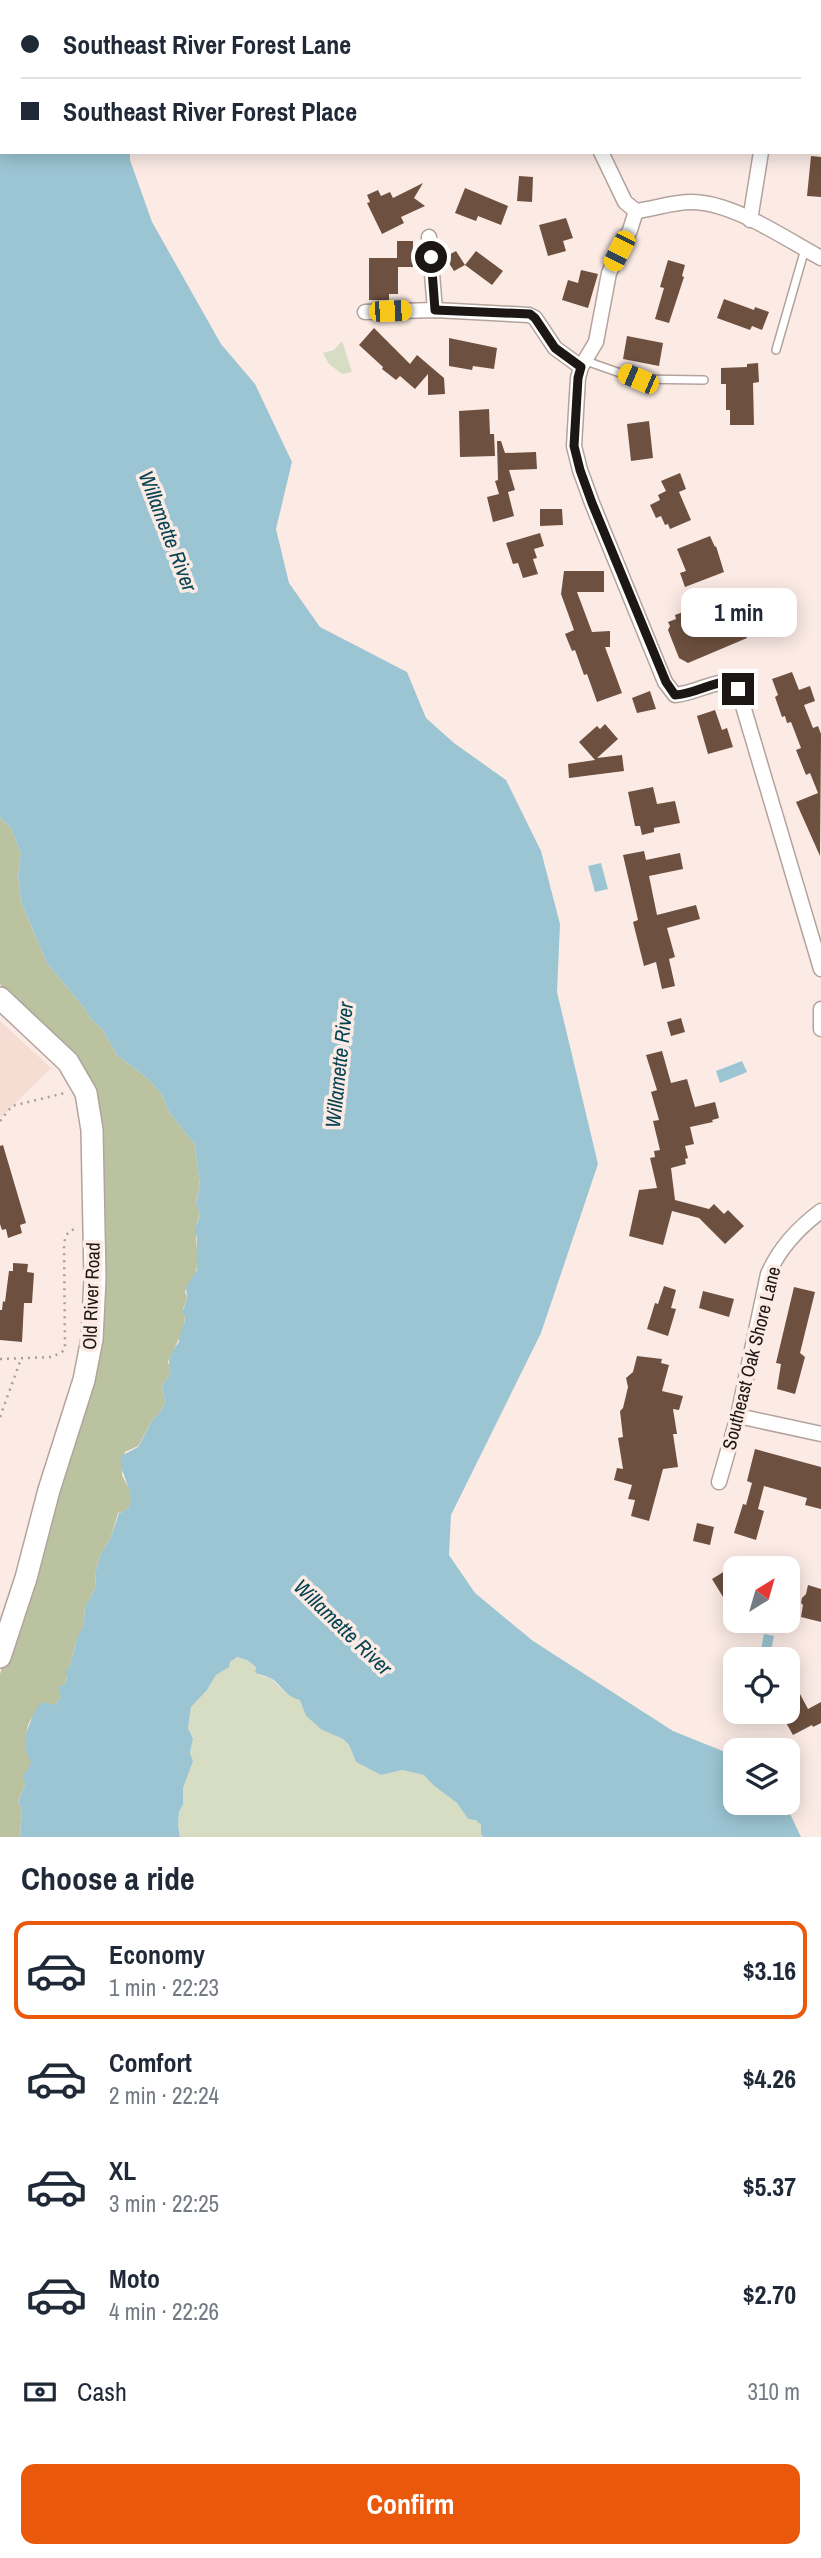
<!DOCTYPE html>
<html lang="en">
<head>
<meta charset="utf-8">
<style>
	:root { --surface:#fff; --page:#f6f6f7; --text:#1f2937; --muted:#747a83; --line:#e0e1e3; --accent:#ea580c }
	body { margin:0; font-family:"Archivo Narrow",sans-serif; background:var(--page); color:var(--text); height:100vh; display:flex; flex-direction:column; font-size:26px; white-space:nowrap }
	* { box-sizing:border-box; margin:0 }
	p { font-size:23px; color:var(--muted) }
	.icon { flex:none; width:38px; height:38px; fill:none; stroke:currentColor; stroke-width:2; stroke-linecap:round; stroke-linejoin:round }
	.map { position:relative; height:1837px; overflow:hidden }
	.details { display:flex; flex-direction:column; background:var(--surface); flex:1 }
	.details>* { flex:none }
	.hud { position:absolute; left:0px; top:0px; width:822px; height:154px; box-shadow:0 4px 18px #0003; display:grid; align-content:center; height:154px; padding:0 21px; background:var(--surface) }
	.needle { width:46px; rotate:37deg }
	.buttons { position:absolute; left:723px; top:1556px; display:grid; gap:14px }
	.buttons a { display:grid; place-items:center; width:77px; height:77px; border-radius:14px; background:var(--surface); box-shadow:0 4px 18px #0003; font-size:35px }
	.end { position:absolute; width:32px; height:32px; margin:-16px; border:9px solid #1c1614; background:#fff; box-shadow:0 0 0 4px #fff }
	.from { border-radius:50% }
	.bubble { position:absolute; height:49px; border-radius:14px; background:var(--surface); box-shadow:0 4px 18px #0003; font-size:23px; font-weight:800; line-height:49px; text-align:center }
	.car { position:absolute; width:21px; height:42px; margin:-21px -10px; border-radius:9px; box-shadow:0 0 5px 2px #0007; background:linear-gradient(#f5c518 24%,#345 0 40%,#f5c518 0 76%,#345 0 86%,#f5c518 0) }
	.hud b { display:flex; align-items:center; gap:24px; height:66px; font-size:26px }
	.hud b+b { border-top:2px solid var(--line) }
	.hud i { width:18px; height:18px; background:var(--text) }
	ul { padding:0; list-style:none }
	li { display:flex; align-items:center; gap:21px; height:98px; margin:0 14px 10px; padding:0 7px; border:4px solid transparent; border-radius:14px }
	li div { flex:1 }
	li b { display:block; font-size:26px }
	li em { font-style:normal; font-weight:800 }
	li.on { border-color:var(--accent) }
	li>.icon { width:63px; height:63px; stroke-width:1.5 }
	h2 { padding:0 21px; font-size:32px; line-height:84px }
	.pay { display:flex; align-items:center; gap:18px; height:77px; padding:0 21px; font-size:26px }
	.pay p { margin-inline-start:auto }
	.button { display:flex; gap:14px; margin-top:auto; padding:14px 21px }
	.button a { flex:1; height:80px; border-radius:14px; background:var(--accent); color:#fff; font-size:28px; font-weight:800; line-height:80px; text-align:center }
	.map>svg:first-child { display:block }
	.built { fill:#f5ddd3 }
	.green { fill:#d7ddc3 }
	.forest { fill:#bbc29f }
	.water { fill:#9cc5d3 }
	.building { fill:#6d503f }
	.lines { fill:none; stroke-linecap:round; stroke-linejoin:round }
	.lane-casing { stroke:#b3a39d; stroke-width:10 }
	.street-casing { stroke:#b3a39d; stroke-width:17 }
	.secondary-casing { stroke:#b3a39d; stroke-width:24 }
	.path { stroke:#aa9d99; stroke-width:2.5; stroke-dasharray:2 5; stroke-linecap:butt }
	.lane { stroke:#fff; stroke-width:7 }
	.street { stroke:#fff; stroke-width:14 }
	.secondary { stroke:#fff; stroke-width:21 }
	.route { stroke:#1c1614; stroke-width:9 }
	.labels { text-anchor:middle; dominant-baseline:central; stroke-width:7; stroke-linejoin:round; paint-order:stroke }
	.street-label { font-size:19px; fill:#1c1614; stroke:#fcebe5 }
	.water-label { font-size:21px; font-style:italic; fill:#074453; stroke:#fcebe5 }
</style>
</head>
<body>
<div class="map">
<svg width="821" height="1837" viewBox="0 0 821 1837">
	<rect width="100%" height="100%" fill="#fcebe5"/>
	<!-- built -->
	<polygon class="built" points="0,1021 51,1068 0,1118"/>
	<!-- green -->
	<g class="green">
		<polygon points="342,341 352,372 342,374 329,364 323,353 334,350"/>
		<polygon points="236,1657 247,1660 256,1667 255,1671 260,1676 269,1677 287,1694 300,1699 306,1716 322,1730 343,1739 349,1745 356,1762 381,1775 402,1770 424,1775 433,1785 457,1803 468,1819 476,1819 481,1825 481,1834 483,1837 180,1837 178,1826 179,1812 183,1805 183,1788 192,1761 190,1753 193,1737 188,1728 191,1707 207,1690 216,1675"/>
	</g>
	<!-- forest -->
	<path class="forest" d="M0,817l11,11 10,26 -3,22 3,26 26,61 38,46 6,10 11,10 15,26 31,24 14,16 7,17 26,33 5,41 -4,16 4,13c-9,17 1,39 -4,56 -2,7 -7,14 -11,20l2,8 -4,10 2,6 -1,13 -16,34 3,11 -9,13 3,16 -5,11 -7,6 -15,27 -13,6 -3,23 10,20 -1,9 -6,7 -7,2 -7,24 -10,17 -5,16 -1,19 -10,18 -1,17 -9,22 -10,38 -4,3v10l-6,8c-7,0 -10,2 -15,6 -21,14 -11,30 -9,49 1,10 -10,33 -13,43l4,5 -2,29h-20v-163l78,-258 19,-309 -97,-123z"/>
	<!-- water -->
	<g class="water">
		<path d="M0,0h155l-153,2v150h128v8l22,62 69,122 34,40 37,78 -16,67 13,54 31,44 87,45 19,46 28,25 52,37 35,71 19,73 -3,68 41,172 -57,169 -90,182 -2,40 26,38 58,48 140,90 62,25v46l50,1 16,34h-318l-2,-3v-9l-5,-5 -8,-1 -11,-16 -24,-18 -9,-10 -22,-5 -21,5 -25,-13 -7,-17 -6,-6 -21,-9 -16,-14 -6,-16c-14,-3 -18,-14 -28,-21 -6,-4 -12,-3 -17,-7l1,-5 -9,-7 -10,-3 -7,5 -1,5 -13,8 -9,15 -16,17 -3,21 5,10 -3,15 3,8 -10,27v17l-4,7 -1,14 2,11h-160l2,-29 -4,-5 7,-19 -2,-10 5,-4 3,-8c-8,-15 -7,-25 -1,-39 4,-9 5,-15 13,-21l12,3 6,-8 -3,-10 7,-3 2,-7 -2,-6 4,-3 9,-32 6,-12 1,-17 10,-18 1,-19 5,-16 10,-17 8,-24c27,-7 -2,-39 2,-57l17,-9 15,-28 7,-6 5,-11 -3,-16 9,-13c-5,-11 0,-21 8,-31 -1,-9 7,-16 6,-27l-3,-2 5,-14 -1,-12 11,-17v-31l-2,-9 5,-15 -4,-12 4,-17 -5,-41 -26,-33 -7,-17 -14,-16 -31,-24 -15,-26 -11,-10 -6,-10 -38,-46 -26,-61 -3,-26 3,-22 -10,-26 -11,-11z"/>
		<polygon points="601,863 608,889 595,892 588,866"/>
		<polygon points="742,1061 747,1072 720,1083 716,1071"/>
		<polygon points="764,1634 774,1636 770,1656 760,1654"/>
	</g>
	<!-- building -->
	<g class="building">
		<polygon points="811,156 821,157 821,197 807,196"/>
		<polygon points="519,176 533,177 532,202 517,201"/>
		<polygon points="423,183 414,198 425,206 401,217 404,223 382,234 367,203 370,202 367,195 378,190 381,196 390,192 393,198"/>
		<polygon points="465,188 508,206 501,225 478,216 476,221 455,213"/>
		<polygon points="566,218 573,238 563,241 566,251 548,256 539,225"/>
		<polygon points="397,241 413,241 413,267 398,267 398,294 389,294 389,300 369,300 369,258 397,258"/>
		<polygon points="456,251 465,265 454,271 445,257"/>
		<polygon points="476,251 503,271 492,285 465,265"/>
		<polygon points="668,260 685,265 682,276 684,277 669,323 655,319 664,288 660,287"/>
		<polygon points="581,270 598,274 588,308 562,300 568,280 578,283"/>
		<polygon points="724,299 754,310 755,307 769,312 762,330 752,326 750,330 717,318"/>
		<polygon points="374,328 410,364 417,355 444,378 445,394 428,395 428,374 415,389 400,376 396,380 382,369 383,367 359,345"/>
		<polygon points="627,336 663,343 659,366 623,359"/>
		<polygon points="449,338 497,348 494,369 473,366 472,370 449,366"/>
		<polygon points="758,363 759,382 753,383 754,425 730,425 730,410 726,410 726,384 721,384 721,368 747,367 747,364"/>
		<polygon points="489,409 490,434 494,434 495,456 460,457 459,411"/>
		<polygon points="649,421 653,458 631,461 627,424"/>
		<polygon points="497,441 501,441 505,453 536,452 537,469 509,470 515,490 508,492 514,516 493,522 487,497 499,494 495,481 498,480"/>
		<polygon points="680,473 686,489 679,492 691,520 670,529 668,524 665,525 661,516 656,518 650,505 660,500 658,495 666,491 661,481"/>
		<polygon points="540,509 562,509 563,525 540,526"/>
		<polygon points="540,533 544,546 534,549 537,558 533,559 538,574 523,578 518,563 513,564 506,543"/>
		<polygon points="710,536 715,547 716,546 724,572 685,587 680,573 686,571 677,549"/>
		<polygon points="564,571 604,571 604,592 577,592 592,632 610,631 610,647 605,647 622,693 597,702 587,674 584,675 575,650 572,651 565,634 574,630 561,594"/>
		<polygon points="779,592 792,622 775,628 771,619 763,622 755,601"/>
		<polygon points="694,608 702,628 736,613 747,638 688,663 679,658 668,630 670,626 668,622 676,619 675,615"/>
		<polygon points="792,672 799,690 810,686 815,701 804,705 813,728 818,726 821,734 820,856 796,802 818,793 810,773 806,775 796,750 801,748 791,722 787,723 785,716 782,717 775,697 778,695 772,679"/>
		<polygon points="650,691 656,709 637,713 632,698"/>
		<polygon points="715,710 722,730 727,728 733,747 708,754 697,716"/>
		<polygon points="605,724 618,739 597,758 622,755 624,771 569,778 568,764 595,760 579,742 597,726 600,729"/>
		<polygon points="653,787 657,804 675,801 680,823 654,828 654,832 642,835 640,826 635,826 628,792"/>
		<polygon points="644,851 646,860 680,853 683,869 649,876 657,915 696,905 700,919 667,928 675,957 669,959 675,986 662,989 656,962 644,966 633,922 638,920 623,855"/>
		<polygon points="681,1018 685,1032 671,1036 667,1022"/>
		<polygon points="662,1051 671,1083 687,1079 695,1107 715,1102 719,1118 712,1120 713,1122 690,1127 694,1144 685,1146 688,1158 685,1159 686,1164 671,1168 675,1200 709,1209 714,1204 724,1214 728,1210 744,1226 725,1244 699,1218 672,1211 663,1245 629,1236 639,1190 657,1188 650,1158 655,1157 654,1151 660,1150 653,1121 659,1120 651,1092 657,1090 646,1055"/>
		<polygon points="3,1145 26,1223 20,1225 22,1233 8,1238 6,1229 2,1230 0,1224 0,1146"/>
		<polygon points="13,1263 28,1264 27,1272 34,1273 32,1303 24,1303 22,1342 0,1340 0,1310 2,1310 3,1301 5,1302 9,1271 13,1271"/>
		<polygon points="664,1286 676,1290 671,1308 676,1309 668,1336 647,1329 655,1303 658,1304"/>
		<polygon points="794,1287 815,1292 800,1353 805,1357 795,1394 777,1389 781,1364 776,1363"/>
		<polygon points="703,1291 734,1299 729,1317 699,1308"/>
		<polygon points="637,1356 662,1359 661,1363 669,1365 662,1391 683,1396 679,1410 673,1409 677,1434 673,1434 678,1467 663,1469 649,1521 631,1516 635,1500 628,1499 632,1485 614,1480 617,1468 623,1469 618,1438 623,1437 620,1411 623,1408 628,1387 626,1378 633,1372"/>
		<polygon points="755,1449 821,1467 821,1509 805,1505 807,1498 764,1486 758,1509 764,1511 756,1540 734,1533 743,1504 746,1505 752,1483 747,1481"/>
		<polygon points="697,1523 714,1527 710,1545 693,1541"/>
		<polygon points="735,1565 735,1600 728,1605 712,1579"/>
		<polygon points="808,1585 821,1589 821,1622 801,1617 803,1605 801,1603 802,1598 806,1594"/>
		<polygon points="800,1694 808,1709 821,1702 821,1723 813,1727 812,1725 793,1735 780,1712 788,1712 788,1700"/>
	</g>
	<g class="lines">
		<!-- lane casing -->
		<g class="lane-casing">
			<g id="lane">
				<polyline points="406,0 446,0"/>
				<polyline points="776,350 805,249"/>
				<polyline points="586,361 637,379 704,380"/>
			</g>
		</g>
		<!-- street casing -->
		<g class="street-casing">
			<g id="street">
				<polyline points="537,0 538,2"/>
				<polyline points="786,2 786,0"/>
				<path d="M601,152l24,50 11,9c18,-2 36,-9 55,-9 42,0 93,36 130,56"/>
				<path d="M636,211l-6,19 -21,43 -13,69 -15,25 -3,11 -4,68 6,24 12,33 73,179 10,13c20,-2 36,-13 56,-14l7,8 83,280"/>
				<polyline points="750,220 761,152"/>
				<polyline points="429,237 435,310"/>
				<polyline points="365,312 435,310 529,315 535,318 555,348 581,367"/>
				<polyline points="821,1009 821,1029"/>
				<polyline points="738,1416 821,1434"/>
				<path d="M719,1482l19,-66 30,-142c12,-27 30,-46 53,-63"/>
			</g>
		</g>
		<!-- secondary casing -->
		<g class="secondary-casing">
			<polyline id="secondary" points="0,998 68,1062 86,1093 92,1130 95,1279 92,1339 84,1380 49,1490 26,1578 0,1657"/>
		</g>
		<!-- path -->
		<g class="path">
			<polyline points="0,1121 12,1106 65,1093"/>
			<path d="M0,1359l52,-2 10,-5 3,-4 -1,-105c2,-8 4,-13 12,-14"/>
			<polyline points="0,1417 21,1359"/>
		</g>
		<!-- lane -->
		<use href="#lane" class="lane"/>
		<!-- street -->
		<use href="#street" class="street"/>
		<!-- secondary -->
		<use href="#secondary" class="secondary"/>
	</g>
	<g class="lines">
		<!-- route -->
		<path class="route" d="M431,257l4,53 95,4 5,4 20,30 26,19 -3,11 -4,68 6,24 12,33 74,179 9,13c20,-1 36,-13 56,-14l7,8"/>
	</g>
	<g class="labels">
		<!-- street labels -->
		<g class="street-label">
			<text transform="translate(91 1296) rotate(-88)">Old River Road</text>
			<text transform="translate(751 1358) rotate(-76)">Southeast Oak Shore Lane</text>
		</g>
		<!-- water labels -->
		<g class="water-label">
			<text transform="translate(168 531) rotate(69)">Willamette River</text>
			<text transform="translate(339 1065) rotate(-84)">Willamette River</text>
			<text transform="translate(343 1627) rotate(44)">Willamette River</text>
		</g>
	</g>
</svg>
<div class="buttons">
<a><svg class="needle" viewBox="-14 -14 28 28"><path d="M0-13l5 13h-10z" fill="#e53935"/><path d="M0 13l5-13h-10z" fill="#747a83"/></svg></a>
<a><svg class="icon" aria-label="locate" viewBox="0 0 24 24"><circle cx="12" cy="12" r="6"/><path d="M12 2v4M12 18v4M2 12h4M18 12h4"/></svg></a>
<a><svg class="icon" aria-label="layers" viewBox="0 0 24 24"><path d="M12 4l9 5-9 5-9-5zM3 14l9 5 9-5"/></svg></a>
</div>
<i class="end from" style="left:431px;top:257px"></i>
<i class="end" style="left:738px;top:689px"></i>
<div class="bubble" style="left:681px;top:588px;width:116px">1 min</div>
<i class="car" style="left:619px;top:251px;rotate:207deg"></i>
<i class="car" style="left:390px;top:311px;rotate:88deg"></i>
<i class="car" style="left:638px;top:379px;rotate:293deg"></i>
<div class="hud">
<b><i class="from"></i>Southeast River Forest Lane</b>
<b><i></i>Southeast River Forest Place</b>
</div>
</div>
<section class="details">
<h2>Choose a ride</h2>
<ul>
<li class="on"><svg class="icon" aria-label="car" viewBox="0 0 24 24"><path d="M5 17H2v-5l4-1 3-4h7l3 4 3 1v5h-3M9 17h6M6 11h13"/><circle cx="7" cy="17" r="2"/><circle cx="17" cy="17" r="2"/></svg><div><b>Economy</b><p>1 min · 22:23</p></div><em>$3.16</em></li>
<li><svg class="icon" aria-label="car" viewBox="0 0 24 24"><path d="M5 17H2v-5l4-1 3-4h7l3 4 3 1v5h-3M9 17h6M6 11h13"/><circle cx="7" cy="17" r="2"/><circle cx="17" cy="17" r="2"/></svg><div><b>Comfort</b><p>2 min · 22:24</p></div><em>$4.26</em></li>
<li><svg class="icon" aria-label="car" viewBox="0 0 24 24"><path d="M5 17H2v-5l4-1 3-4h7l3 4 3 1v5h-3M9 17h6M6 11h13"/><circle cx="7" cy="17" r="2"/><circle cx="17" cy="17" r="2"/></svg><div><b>XL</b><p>3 min · 22:25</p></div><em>$5.37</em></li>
<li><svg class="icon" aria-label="car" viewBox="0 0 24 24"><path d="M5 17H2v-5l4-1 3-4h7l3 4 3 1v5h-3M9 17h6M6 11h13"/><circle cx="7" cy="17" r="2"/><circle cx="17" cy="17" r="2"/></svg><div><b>Moto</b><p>4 min · 22:26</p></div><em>$2.70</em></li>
</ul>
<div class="pay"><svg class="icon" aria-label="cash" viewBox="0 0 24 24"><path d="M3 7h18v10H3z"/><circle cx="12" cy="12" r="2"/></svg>Cash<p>310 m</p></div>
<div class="button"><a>Confirm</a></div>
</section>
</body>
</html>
